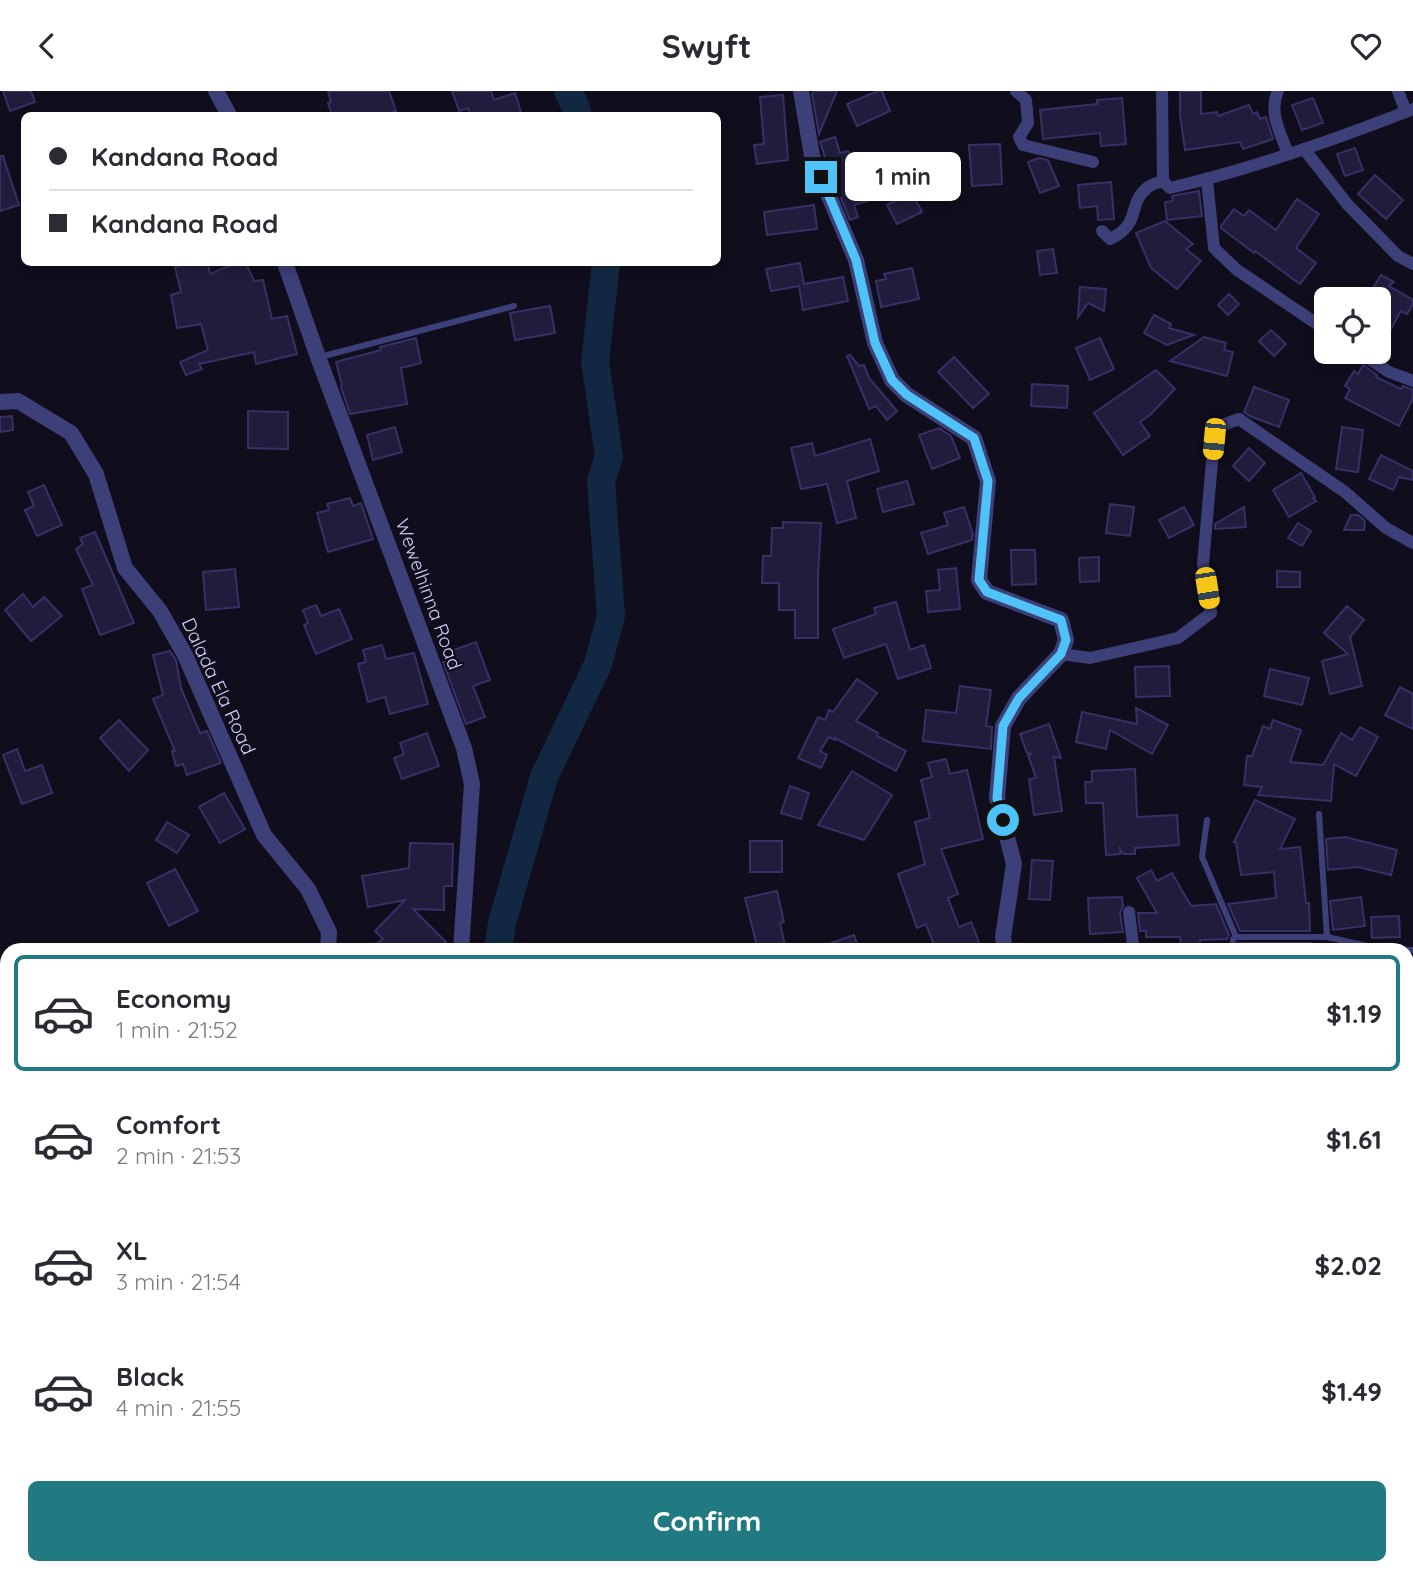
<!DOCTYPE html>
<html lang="en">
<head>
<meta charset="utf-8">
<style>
	:root { --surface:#fff; --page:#f7f7f7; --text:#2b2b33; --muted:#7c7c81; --line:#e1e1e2; --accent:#217981 }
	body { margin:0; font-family:Quicksand,sans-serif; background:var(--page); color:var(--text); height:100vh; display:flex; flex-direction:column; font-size:26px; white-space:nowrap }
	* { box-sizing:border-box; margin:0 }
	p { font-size:23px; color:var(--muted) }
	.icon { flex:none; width:38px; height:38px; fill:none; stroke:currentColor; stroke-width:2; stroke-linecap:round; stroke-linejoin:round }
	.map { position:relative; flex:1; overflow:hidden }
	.panel { position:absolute; left:0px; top:852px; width:1414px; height:632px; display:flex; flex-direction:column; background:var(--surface); border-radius:21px 21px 0 0; box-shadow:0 4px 10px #0003 }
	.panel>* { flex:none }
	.hud { position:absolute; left:21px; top:21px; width:700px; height:154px; border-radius:10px; box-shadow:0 4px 10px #0003; display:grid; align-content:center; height:154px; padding:0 28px; background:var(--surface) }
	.controls { position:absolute; left:1314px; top:196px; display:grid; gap:14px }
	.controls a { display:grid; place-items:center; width:77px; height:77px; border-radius:10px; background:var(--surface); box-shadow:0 4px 10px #0003; font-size:35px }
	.end { position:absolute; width:32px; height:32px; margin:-16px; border:9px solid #4fc3f7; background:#111; box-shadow:0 0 0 4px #111 }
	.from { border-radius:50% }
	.bubble { position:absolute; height:49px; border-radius:10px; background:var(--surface); box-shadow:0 4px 10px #0003; font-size:23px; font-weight:700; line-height:49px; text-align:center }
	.car { position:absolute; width:21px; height:42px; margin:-21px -10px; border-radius:9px; box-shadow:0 0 5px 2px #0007; background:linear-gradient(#f5c518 24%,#345 0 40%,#f5c518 0 76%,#345 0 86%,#f5c518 0) }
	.hud b { display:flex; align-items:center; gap:24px; height:66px; font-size:26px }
	.hud b+b { border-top:2px solid var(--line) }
	.hud i { width:18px; height:18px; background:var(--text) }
	ul { padding:12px 0 0; list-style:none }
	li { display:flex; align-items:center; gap:21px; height:116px; margin:0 14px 10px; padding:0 14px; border:4px solid transparent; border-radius:10px }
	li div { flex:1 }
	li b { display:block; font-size:26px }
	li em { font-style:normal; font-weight:700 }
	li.selected { border-color:var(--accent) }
	li>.icon { width:63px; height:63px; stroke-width:1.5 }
	.button { display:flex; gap:14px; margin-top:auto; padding:14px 28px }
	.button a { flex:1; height:80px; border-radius:10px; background:var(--accent); color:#fff; font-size:28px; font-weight:700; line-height:80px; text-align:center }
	header { display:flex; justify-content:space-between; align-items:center; height:91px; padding:0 28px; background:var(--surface); font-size:32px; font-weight:700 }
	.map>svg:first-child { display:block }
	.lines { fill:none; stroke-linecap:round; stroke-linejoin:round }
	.river { stroke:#122842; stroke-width:28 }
	.building { fill:#201c3c; stroke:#373066; stroke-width:2 }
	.path { stroke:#38a597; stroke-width:2.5; stroke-dasharray:3.5 5; stroke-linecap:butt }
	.service { stroke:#3d3f78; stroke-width:6 }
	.minor { stroke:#3d3f78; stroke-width:12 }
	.tertiary { stroke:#3d3f78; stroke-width:16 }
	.route { stroke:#4fc3f7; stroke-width:9 }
	.labels { text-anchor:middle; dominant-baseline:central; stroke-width:5; stroke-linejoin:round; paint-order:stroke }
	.street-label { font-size:19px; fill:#d1cffa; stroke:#100e1d }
</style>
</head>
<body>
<header><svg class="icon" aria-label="back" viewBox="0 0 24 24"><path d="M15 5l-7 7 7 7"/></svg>Swyft<svg class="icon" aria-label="heart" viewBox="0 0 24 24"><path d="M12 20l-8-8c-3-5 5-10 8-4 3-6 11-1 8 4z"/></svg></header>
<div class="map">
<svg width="1413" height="1483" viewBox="0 0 1413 1483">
	<rect width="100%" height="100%" fill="#100e1d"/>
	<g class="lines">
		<!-- river -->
		<g class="river">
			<polyline points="568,0 576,17 578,24"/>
			<polyline points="498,859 502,832 544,686 598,573 611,525 601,391 609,365 595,271 606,172"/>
			<polyline points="789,1477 791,1483"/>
		</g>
	</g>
	<!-- building -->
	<g class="building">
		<polygon points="3,0 31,0 35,11 10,20"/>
		<polygon points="328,0 389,0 396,20 384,24 332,24 328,12 331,11"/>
		<polygon points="452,0 491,0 494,9 515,2 522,24 471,24 468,17 459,20"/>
		<polygon points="814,0 837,0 819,43 812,3"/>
		<polygon points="878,0 882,0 890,20 857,35 847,13"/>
		<polygon points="1180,0 1201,0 1201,23 1217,21 1218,25 1249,14 1253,23 1257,21 1260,28 1266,26 1273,48 1243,58 1240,51 1185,59 1180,24"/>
		<polygon points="783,4 788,69 757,73 754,54 764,53 760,6"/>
		<polygon points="1122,7 1126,53 1101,55 1100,42 1043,48 1040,19 1097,13 1097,9"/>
		<polygon points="1313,7 1323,32 1302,39 1292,14"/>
		<polygon points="835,46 840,62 848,60 853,69 870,64 883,105 854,114 858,126 850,129 828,76 821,54 820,51"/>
		<polygon points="1000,53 1002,93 972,95 969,54"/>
		<polygon points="1355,57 1363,79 1345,85 1337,63"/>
		<polygon points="0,65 3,65 19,114 0,120"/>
		<polygon points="1039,67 1048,69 1059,95 1040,102 1028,71"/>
		<polygon points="1375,84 1403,109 1386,128 1358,103"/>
		<polygon points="1111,91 1114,128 1098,129 1097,115 1080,117 1078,94"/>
		<polygon points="1199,100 1202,125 1167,129 1165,111 1173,110 1172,105"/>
		<polygon points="912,102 922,121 897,133 887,114"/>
		<polygon points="1297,108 1319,123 1296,157 1316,172 1300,193 1255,160 1254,162 1221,137 1221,135 1234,118 1244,125 1249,119 1276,139"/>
		<polygon points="814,114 817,138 767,144 764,121"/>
		<polygon points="1165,130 1193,153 1186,158 1201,170 1177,198 1151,177 1136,142"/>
		<polygon points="1053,158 1057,182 1040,184 1037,160"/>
		<polygon points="190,172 208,172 210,183 236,172 246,172 254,190 263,189 272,228 287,225 297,263 256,273 254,261 199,273 202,278 186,284 180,271 208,259 201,233 177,237 171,204 181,201 175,176"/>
		<polygon points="800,172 804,193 843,186 848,210 803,219 799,195 771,200 766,178"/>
		<polygon points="912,177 919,208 881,216 876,190 886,188 884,183"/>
		<polygon points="1381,184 1394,191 1389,195 1413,209 1413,213 1407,223 1401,220 1379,259 1379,208 1366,208"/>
		<polygon points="1080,196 1106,198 1104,220 1088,212 1078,226"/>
		<polygon points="1229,203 1239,213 1228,224 1218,214"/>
		<polygon points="550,215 555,242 515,249 510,222"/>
		<polygon points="1154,224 1171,233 1169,237 1194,244 1167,254 1144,242"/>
		<polygon points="1271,239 1286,253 1274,265 1259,250"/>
		<polygon points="1204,246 1226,252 1224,259 1233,261 1227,285 1170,270"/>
		<polygon points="416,247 421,272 401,277 407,313 350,323 342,299 341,295 342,294 336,271 381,259 380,256"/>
		<polygon points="1100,247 1114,278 1090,289 1076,257"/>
		<polygon points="850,264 859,275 864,274 869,287 897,320 887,329 876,315 869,318 847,265"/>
		<polygon points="954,266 989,303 973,317 938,281"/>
		<polygon points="1363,274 1377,284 1376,286 1401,298 1403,295 1413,299 1413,307 1399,335 1345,307 1350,298 1345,295 1354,280 1358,283"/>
		<polygon points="1156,279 1175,298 1150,324 1140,331 1150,345 1123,364 1094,322"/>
		<polygon points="1032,293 1068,295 1067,317 1031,315"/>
		<polygon points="1254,296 1289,309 1279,336 1250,325 1244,321"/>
		<polygon points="248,320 288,321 288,358 248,357"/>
		<polygon points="12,325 13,339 0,341 0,326"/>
		<polygon points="395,336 402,361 373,369 367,344"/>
		<polygon points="1342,336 1363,339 1358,381 1336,378"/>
		<polygon points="939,337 951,345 960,367 932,378 919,344"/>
		<polygon points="870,348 879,380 847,390 856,427 837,432 827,393 801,398 791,357 812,352 815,365"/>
		<polygon points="1249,357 1265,372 1249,390 1233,375"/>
		<polygon points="1381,364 1413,380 1413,389 1399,386 1393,399 1369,388"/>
		<polygon points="1301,382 1315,406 1313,407 1316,410 1289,426 1273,399"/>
		<polygon points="907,390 914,413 883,421 877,398"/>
		<polygon points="44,394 62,434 37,445 25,419 34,415 28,401"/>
		<polygon points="350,407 353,415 361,412 373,448 328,461 317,422 329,419 327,413"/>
		<polygon points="1110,413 1134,416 1130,445 1106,442"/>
		<polygon points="964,416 973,443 972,449 928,463 921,442 948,434 944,422"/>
		<polygon points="1184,416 1194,434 1169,447 1159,429"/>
		<polygon points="1244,416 1246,436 1215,438 1215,433"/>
		<polygon points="1351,424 1358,424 1365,430 1364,439 1344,439"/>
		<polygon points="783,431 821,432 818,485 818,547 795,547 795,519 779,519 779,492 762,492 763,465 771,465 772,437 783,437"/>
		<polygon points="1298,432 1311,440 1302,455 1288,447"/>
		<polygon points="95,441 134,532 100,544 82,498 93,494 76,458 83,453 80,447"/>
		<polygon points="1011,459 1035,459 1036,493 1012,494"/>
		<polygon points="1099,466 1099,490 1080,491 1079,467"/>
		<polygon points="956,477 960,518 928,521 926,500 940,499 938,479"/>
		<polygon points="235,478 239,516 206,519 203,481"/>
		<polygon points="1277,480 1300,481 1300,496 1277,496"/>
		<polygon points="23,503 33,516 44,506 62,525 31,550 5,519"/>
		<polygon points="896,511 910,559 924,554 931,577 898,588 886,553 844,567 833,538 876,523 874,517"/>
		<polygon points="316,514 321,525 339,518 352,548 316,563 304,534 308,532 303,519"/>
		<polygon points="1347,515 1364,529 1350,546 1362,595 1330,603 1322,570 1348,563 1324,542"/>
		<polygon points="476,551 490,589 473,595 485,626 466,633 443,571 456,567 454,559"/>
		<polygon points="382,554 386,568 414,562 428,613 390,623 385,606 368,611 358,573 366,571 363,559"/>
		<polygon points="170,560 176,569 181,597 200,642 207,640 221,672 187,684 183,673 176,675 172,660 175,660 153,608 163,604 153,564"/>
		<polygon points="1169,575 1170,605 1136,606 1135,576"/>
		<polygon points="1270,578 1309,587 1302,614 1264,605"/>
		<polygon points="857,588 877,602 856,630 878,642 877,645 906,660 896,680 835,647 835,649 829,646 820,660 827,664 821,677 798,667 818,626 825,629 829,619 833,621"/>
		<polygon points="960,595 991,599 986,635 992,636 991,658 923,650 926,619 956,622"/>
		<polygon points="1400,596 1413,603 1413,638 1385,624"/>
		<polygon points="1136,617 1168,634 1152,663 1110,639 1106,658 1076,651 1082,621 1137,633"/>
		<polygon points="119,629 148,659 129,680 100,647"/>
		<polygon points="1273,629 1301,639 1290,671 1323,674 1341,642 1352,649 1360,636 1378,646 1356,685 1334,673 1331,710 1258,704 1262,696 1244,694 1247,665 1252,665 1263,635 1270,638"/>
		<polygon points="1049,633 1061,667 1054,666 1062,720 1034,724 1029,688 1036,687 1028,664 1032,663 1027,662 1020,643"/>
		<polygon points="427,642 439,675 402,688 394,667 404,663 400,652"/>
		<polygon points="17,658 25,680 42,674 52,702 22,713 3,664"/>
		<polygon points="946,668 950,683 967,679 983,748 941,758 958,803 948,807 959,836 971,831 982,859 936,859 926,833 917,837 898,783 925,773 915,731 930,727 921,689 932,686 928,672"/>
		<polygon points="1135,678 1137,726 1177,724 1179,754 1135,757 1135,763 1123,763 1120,758 1120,763 1106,764 1103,712 1086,712 1085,691 1092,691 1092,680"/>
		<polygon points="852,680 892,704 864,749 818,734"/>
		<polygon points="790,695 809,702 801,728 781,722"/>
		<polygon points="224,702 245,738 220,752 199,716"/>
		<polygon points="1255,709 1295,728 1280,758 1300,756 1306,812 1309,812 1310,840 1240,840 1228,813 1276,807 1274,781 1241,784 1236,751 1234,751"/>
		<polygon points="167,731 189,744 177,762 156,749"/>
		<polygon points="1345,746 1397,759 1391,784 1358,776 1328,779 1326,748"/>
		<rect x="750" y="750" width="32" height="31"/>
		<polygon points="410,752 453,753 452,795 444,795 444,819 413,818 446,851 438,859 367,859 383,848 375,840 405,809 368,816 362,785 409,777"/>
		<polygon points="1032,769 1053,770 1050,809 1029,808"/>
		<polygon points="175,778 198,820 169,835 147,792"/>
		<polygon points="1151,779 1157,790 1172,782 1191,815 1216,813 1229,844 1227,848 1200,849 1200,859 1181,859 1180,846 1146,846 1146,840 1140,840 1138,822 1157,822 1137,787"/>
		<polygon points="777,800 784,831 780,832 786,859 758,859 745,807"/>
		<polygon points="1122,806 1123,815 1120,822 1123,841 1090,843 1088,807"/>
		<polygon points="1361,806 1365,835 1333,839 1330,810"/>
		<polygon points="1399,825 1400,846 1372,847 1371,826"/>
		<polygon points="854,844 859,859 817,859 817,857"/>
		<rect x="1238" y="852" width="73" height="7"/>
	</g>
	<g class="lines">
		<!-- path -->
		<g class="path">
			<polyline points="1407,1446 1413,1438"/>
			<polyline points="1393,1483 1395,1477"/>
		</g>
		<!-- service -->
		<g class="service">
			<polyline points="320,266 514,215"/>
			<polyline points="1319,723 1327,846"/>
			<polyline points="1207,729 1202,766 1236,846"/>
			<polyline points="1232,859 1233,848 1236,846 1327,846 1381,858 1413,859"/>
			<polyline points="1141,1483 1150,1477"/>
		</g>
		<!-- minor -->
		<g class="minor">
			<polyline points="1016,0 1026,9 1028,32 1019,46 1023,54 1093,71"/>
			<path d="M1162,0l1,90 7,7c83,-19 164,-48 243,-79"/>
			<path d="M1278,0c-10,21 3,43 10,63"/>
			<polyline points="1398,0 1406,21"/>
			<polyline points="1304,58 1348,114 1398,165 1413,173"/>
			<polyline points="1207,89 1214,157 1237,179 1326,239"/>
			<path d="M1102,140l8,8c32,-15 17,-35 37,-51 4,-4 11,-5 16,-7"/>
			<polyline points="1359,261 1389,281 1413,290"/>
			<polyline points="1061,563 1090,567 1178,547 1211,522 1203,473 1214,348 1222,334 1239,328 1345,401 1386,437 1413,452"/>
			<polyline points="1129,821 1133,853 1135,859"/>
			<polyline points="1407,1191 1413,1189"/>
			<polyline points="1407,1277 1413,1282"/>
		</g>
		<!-- tertiary -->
		<g class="tertiary">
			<polyline points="216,0 229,24"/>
			<polyline points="801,0 812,65 856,169 875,252 892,289 907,304 974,347 988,390 979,489 987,501 1061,529 1066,549 1061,563 1019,607 1003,635 997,707 1014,773 1003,846 1005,859"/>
			<polyline points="285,172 318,266 464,657 472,693 461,859"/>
			<polyline points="0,311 18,310 71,342 96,383 125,477 160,520 185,564 264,744 308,798 329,841 328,859"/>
			<polyline points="552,1477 556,1483"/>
			<polyline points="668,1477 669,1483"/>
			<polyline points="1236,1477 1241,1483"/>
		</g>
	</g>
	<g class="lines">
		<!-- route -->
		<polyline class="route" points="821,86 856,169 875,252 892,289 907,304 974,347 988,390 979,489 987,501 1061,529 1066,549 1061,563 1019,607 1003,635 997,707 1003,729"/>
	</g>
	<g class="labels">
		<!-- street labels -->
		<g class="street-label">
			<text transform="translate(429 503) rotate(70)">Wewelhinna Road</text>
			<text transform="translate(219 595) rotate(65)">Dalada Ela Road</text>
		</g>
	</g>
</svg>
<div class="controls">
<a><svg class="icon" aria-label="locate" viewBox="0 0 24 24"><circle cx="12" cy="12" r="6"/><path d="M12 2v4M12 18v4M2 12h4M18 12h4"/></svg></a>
</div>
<i class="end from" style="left:1003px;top:729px"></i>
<i class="end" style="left:821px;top:86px"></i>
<div class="bubble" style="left:845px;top:61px;width:116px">1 min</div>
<i class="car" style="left:1214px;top:348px;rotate:185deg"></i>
<i class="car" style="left:1207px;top:497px;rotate:171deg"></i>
<div class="hud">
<b><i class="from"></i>Kandana Road</b>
<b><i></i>Kandana Road</b>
</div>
<section class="panel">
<ul>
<li class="selected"><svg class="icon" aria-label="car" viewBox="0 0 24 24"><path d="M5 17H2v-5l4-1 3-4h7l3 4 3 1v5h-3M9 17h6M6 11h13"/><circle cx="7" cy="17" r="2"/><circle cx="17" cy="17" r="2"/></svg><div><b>Economy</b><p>1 min · 21:52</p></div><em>$1.19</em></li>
<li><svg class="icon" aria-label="car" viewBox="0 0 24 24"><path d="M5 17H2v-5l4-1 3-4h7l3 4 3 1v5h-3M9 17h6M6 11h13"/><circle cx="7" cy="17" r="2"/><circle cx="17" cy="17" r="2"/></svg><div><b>Comfort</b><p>2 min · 21:53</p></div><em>$1.61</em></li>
<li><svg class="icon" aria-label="car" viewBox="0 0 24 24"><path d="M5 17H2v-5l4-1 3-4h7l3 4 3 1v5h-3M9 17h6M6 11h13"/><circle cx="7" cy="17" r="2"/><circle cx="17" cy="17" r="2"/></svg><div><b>XL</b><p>3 min · 21:54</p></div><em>$2.02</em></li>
<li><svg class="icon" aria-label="car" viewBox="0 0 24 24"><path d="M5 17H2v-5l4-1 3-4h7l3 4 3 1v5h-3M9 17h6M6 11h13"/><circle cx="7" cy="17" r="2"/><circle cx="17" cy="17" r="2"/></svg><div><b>Black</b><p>4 min · 21:55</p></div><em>$1.49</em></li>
</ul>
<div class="button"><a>Confirm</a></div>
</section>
</div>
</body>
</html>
